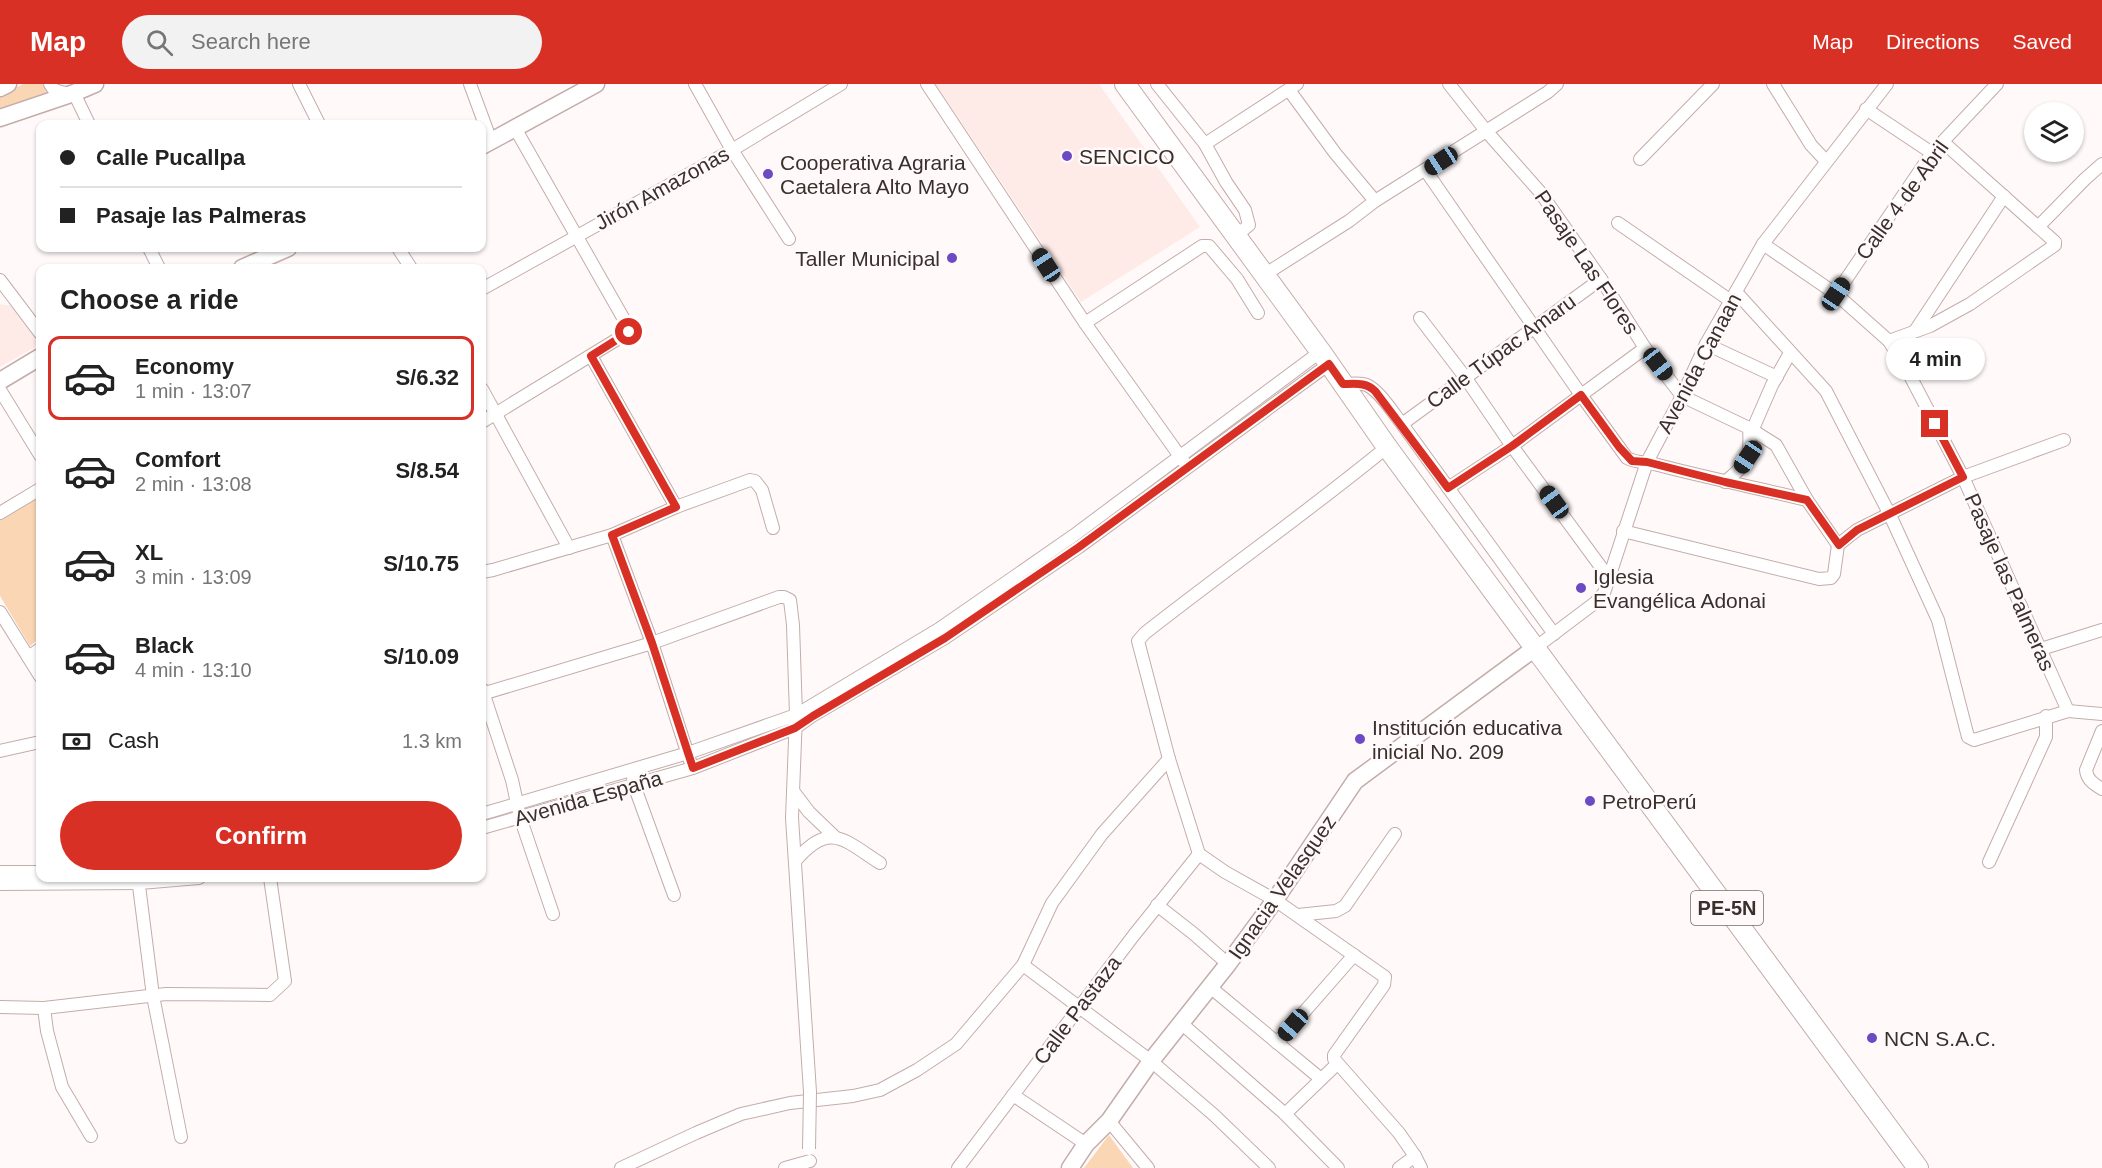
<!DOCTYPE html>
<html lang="en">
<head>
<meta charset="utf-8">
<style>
	:root { --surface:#fff; --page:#f2f2f2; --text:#222; --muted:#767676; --line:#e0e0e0; --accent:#d93025 }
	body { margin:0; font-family:Arial,sans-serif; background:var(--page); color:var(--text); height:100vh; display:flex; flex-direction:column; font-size:22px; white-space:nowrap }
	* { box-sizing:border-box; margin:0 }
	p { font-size:20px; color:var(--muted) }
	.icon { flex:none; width:33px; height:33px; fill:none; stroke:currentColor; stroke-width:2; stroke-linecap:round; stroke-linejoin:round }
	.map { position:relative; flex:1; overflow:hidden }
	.side { position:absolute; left:36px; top:180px; width:450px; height:618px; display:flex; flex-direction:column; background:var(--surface); border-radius:12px; box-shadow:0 2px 4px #0004 }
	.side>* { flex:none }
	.hud { position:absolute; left:36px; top:36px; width:450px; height:132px; border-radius:12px; box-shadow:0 2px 4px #0004; display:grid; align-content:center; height:132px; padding:0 24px; background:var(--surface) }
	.buttons { position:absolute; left:2024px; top:18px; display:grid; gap:12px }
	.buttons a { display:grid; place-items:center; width:60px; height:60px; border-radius:50%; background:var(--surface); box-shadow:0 2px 4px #0004; font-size:30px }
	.end { position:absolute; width:27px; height:27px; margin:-14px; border:8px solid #d93025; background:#fff; box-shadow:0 0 0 3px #fff }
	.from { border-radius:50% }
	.bubble { position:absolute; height:42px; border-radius:21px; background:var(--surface); box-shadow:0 2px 4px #0004; font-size:20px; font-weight:800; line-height:42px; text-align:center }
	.car { position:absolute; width:18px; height:36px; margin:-18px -9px; border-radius:8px; box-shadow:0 0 4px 2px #0007; background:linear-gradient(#222 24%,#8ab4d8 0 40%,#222 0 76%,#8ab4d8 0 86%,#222 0) }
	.hud b { display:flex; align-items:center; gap:21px; height:57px; font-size:22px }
	.hud b+b { border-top:2px solid var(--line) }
	.hud i { width:15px; height:15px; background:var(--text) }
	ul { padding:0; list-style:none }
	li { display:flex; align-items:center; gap:18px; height:84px; margin:0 12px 9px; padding:0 12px; border:3px solid transparent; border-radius:12px }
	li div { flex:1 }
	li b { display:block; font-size:22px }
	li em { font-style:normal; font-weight:800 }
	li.selected { border-color:var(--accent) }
	li>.icon { width:54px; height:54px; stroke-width:1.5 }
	h2 { padding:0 24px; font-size:27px; line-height:72px }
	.pay { display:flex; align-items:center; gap:15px; height:66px; padding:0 24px; font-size:22px }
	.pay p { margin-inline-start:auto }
	.primary-button { display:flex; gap:12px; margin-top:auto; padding:12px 24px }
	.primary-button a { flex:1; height:69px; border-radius:36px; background:var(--accent); color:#fff; font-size:24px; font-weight:800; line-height:69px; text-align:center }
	header { display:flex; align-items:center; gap:36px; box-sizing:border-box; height:84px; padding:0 30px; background:var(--accent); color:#fff }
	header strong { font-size:28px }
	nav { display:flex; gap:33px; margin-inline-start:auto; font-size:21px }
	.search { width:420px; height:54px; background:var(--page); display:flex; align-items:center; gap:15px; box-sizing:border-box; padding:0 21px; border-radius:33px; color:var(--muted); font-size:22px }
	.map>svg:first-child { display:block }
	.built { fill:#feeae7 }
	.green { fill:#fad6b4 }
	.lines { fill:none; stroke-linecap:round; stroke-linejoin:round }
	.minor-casing { stroke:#c3adaa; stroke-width:14 }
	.secondary-casing { stroke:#c3adaa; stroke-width:19 }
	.trunk-casing { stroke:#c3adaa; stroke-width:22 }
	.minor { stroke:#fff; stroke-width:12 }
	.secondary { stroke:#fff; stroke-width:16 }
	.trunk { stroke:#fff; stroke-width:20 }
	.minor-bridge-casing { stroke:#c3adaa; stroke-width:14; stroke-linecap:butt }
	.minor-bridge { stroke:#fff; stroke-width:12 }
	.route { stroke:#d93025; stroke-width:8 }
	.poi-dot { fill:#6c4ac3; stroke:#fffaf9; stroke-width:2 }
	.labels { text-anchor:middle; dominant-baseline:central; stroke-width:5; stroke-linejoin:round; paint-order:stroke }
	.shield { fill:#fffaf9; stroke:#746d6b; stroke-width:1.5 }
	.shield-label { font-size:20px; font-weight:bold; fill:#39302e }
	.poi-label { font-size:21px; fill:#39302e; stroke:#fffaf9; text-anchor:start }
	.street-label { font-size:21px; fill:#39302e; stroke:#fffaf9 }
</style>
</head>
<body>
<header>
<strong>Map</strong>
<div class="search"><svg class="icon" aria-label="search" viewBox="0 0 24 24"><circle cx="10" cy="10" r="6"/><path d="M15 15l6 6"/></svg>Search here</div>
<nav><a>Map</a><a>Directions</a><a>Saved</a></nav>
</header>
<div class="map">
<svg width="2102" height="1084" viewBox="0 0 2102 1084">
	<rect width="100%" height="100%" fill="#fffaf9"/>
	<!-- built -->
	<g class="built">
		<polygon points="936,0 1099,0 1200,143 1081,218"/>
		<polygon points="0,220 12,222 37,257 35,263 0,283"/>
	</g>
	<!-- green -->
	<g class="green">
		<polygon points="23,0 43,0 48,12 0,26 0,12"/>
		<polygon points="40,406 40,554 30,562 0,512 0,431"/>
		<polygon points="1109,1051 1133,1084 1084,1084"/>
	</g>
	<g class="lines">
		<!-- minor casing -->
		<g class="minor-casing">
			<g id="minor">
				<polyline points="50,0 54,6 69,10"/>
				<polyline points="299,0 319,40"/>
				<polyline points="470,0 491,57"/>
				<polyline points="695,0 732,66 789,155"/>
				<polyline points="927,0 1085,239 1184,378"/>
				<polyline points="1157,0 1205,60 1226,98 1245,126 1249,141 1236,152"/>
				<polyline points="1449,0 1487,48 1540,108 1601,195 1645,264 1682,312 1749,344 1776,361 1807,416 1838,461"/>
				<polyline points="1773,0 1811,61 1826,77"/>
				<polyline points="1289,6 1335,69 1375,117"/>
				<polyline points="74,9 89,40"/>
				<polyline points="1866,25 1932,69"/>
				<polyline points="1205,60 1297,0"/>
				<polyline points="1640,75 1713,0"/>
				<path d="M1426,87l155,224 46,63c9,5 21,4 31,7 50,13 99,23 149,35"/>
				<polyline points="1618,139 1731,217"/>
				<polyline points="2038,143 2085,95 2102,80"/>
				<polyline points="1763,160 1836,210 1889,257 1907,286 1963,393 2068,627"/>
				<polyline points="149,164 159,184"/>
				<polyline points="398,164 411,184"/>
				<polyline points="1264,191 1349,137 1375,117 1548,8 1557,0"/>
				<polyline points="0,196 40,249"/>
				<polyline points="482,205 732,66 841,0"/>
				<polyline points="1736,208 1826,307 1890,431 1938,536 1968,653 1974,656 2068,627 2102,630"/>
				<polyline points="1836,210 1932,69 1997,0"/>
				<polyline points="1420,234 1465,293 1512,362 1609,494"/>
				<polyline points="1085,239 1202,162 1209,162 1237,195 1258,229"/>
				<polyline points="1915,247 2004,112"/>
				<polyline points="1889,257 1930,242 1970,220 2055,161 2055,158 1943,58"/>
				<polyline points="1706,260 1777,293"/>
				<polyline points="591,272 676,423"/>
				<path d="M1343,300c7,0 14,-1 20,0 14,2 30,29 39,40l152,210"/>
				<polyline points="482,305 569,464"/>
				<polyline points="0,306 40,371"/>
				<polyline points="482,338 629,248 630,246 515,44"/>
				<polyline points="1402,340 1601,195"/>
				<polyline points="1752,347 1772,301 1790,269"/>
				<path d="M1387,363c-79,65 -162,123 -242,186l-7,8 31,118 30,95 26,18 50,28 110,77 -1,8 -50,70v4l65,74 16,23 6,12"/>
				<path d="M1725,398c23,-19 26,-23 24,-54"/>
				<polyline points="1448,404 1512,362 1645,264"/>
				<polyline points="0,429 40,405"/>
				<polyline points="1623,447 1819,495 1831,494 1834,490 1838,461 1857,446 1963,393 2064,356"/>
				<polyline points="612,451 652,559 690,677"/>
				<polyline points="482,488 493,486 612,451 676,423 750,396 755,397 762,406 773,444"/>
				<polyline points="0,528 40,592"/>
				<polyline points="1535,564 1596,518 1604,509 1647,378 1682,312 1706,260 1763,160 1887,0"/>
				<polyline points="2041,565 2102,546"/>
				<polyline points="28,573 40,565"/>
				<polyline points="482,605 512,696 520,733 553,830"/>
				<polyline points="482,610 652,559 779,513 784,513 790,516 793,541 796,631 792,734 810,1008"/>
				<path d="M2102,647l-16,39c1,10 8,14 16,19"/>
				<polyline points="0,667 40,658"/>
				<polyline points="633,693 634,701 674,811"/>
				<polyline points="793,707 809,728 834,752"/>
				<polyline points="482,730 688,669 796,631 939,545 1073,452 1320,268"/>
				<polyline points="482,744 693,684 795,644 812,632 945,554 1079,463 1329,280"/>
				<path d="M796,776c34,-39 48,-20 84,3"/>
				<polyline points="1989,778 2046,653 2046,632"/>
				<polyline points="0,788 40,788"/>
				<polyline points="138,794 153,912 181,1053"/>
				<polyline points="0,800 140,799 199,794"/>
				<polyline points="1157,821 1194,850 1228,880"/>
				<polyline points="1298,831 1336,827 1345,822 1395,750"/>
				<polyline points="1023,881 1151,977 1214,1031 1269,1084"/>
				<polyline points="1210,903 1321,995"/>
				<polyline points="0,923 44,924 166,910 270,911 285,897 270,794"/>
				<polyline points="44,924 47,947 62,1003 91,1052"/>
				<polyline points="1181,939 1285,1030 1338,1084"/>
				<polyline points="1277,959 1354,871"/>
				<polyline points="1013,1011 1086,1060"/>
				<polyline points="1285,1030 1337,980"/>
				<polyline points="1109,1037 1148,1084"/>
				<polyline points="621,1084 696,1049 741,1030 790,1019 853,1012 880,1006 917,986 956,960 1023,881 1052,819 1102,750 1169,675"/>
				<polyline points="785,1084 810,1077"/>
				<polyline points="958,1084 1134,851 1199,770"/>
				<polyline points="1399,1084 1415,1072"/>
			</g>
		</g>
		<!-- secondary casing -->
		<g class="secondary-casing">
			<g id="secondary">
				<polyline points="0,4 8,0"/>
				<polyline points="0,34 74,9 95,0"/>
				<polyline points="482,62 596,0"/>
				<polyline points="242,184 288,164"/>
				<polyline points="0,297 40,273"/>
				<polyline points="1070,1084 1086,1060 1109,1037 1151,977 1228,880 1275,816 1355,697 1535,564"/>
			</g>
		</g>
		<!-- trunk casing -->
		<g class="trunk-casing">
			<polyline id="trunk" points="1125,0 1323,271 1387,363 1918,1084"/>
		</g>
		<!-- minor -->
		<use href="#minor" class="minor"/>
		<!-- secondary -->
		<use href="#secondary" class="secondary"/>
		<!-- trunk -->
		<use href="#trunk" class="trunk"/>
		<!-- minor-bridge casing -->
		<g class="minor-bridge-casing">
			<polyline id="minor-bridge" points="809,1065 810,1008"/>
		</g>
		<!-- minor-bridge -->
		<use href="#minor-bridge" class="minor-bridge"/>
	</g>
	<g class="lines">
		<!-- route -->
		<path class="route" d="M629,248l-38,24 85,151 -64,28 40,108 41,125 102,-40 18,-12 132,-78 134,-91 250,-183 14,20c12,0 23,-2 32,7l73,97 64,-42 69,-51 38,52 13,14 15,1 78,20 82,18 32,45 18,-15 106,-53 -28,-53"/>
	</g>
	<!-- markers -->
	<g class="poi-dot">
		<circle cx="1067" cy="72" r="6"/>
		<circle cx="768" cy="90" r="6"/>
		<circle cx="952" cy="174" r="6"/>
		<circle cx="1581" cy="504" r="6"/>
		<circle cx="1360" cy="655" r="6"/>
		<circle cx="1590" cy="717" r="6"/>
		<circle cx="1872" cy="954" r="6"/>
	</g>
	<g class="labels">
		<!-- shield labels -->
		<rect class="shield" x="1691" y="807" width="72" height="34" rx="4.5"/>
		<g class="shield-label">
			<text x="1727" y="824">PE-5N</text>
		</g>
		<!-- poi labels -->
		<g class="poi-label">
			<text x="1079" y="72">SENCICO</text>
			<text x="780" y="78">Cooperativa Agraria<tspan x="780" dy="24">Caetalera Alto Mayo</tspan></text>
			<text x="940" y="174" text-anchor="end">Taller Municipal</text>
			<text x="1593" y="492">Iglesia<tspan x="1593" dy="24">Evangélica Adonai</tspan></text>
			<text x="1372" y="643">Institución educativa<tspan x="1372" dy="24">inicial No. 209</tspan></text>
			<text x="1602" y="717">PetroPerú</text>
			<text x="1884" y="954">NCN S.A.C.</text>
		</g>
		<!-- street labels -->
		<g class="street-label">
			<text transform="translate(662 104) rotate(-29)">Jirón Amazonas</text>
			<text transform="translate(1902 116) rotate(-54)">Calle 4 de Abril</text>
			<text transform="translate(1587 178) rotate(56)">Pasaje Las Flores</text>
			<text transform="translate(1501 267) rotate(-36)">Calle Túpac Amaru</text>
			<text transform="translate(1699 279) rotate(-62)">Avenida Canaan</text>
			<text transform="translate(2010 498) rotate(66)">Pasaje las Palmeras</text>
			<text transform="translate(588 714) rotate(-16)">Avenida España</text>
			<text transform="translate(1282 803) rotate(-55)">Ignacia Velasquez</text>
			<text transform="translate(1077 926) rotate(-53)">Calle Pastaza</text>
		</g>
	</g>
</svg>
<div class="buttons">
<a><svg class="icon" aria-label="layers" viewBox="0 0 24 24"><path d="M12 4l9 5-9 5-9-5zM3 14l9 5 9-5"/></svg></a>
</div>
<i class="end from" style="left:629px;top:248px"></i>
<i class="end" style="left:1935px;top:340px"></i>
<div class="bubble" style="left:1886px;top:254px;width:99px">4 min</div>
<i class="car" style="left:1441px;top:77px;rotate:237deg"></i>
<i class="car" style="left:1046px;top:181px;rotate:327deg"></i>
<i class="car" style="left:1836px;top:210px;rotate:34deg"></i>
<i class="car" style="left:1658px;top:280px;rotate:142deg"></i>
<i class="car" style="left:1748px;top:373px;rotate:214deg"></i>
<i class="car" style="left:1554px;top:418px;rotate:324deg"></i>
<i class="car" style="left:1293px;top:941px;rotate:221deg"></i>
<div class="hud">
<b><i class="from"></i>Calle Pucallpa</b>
<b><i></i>Pasaje las Palmeras</b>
</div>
<section class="side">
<h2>Choose a ride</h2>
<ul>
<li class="selected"><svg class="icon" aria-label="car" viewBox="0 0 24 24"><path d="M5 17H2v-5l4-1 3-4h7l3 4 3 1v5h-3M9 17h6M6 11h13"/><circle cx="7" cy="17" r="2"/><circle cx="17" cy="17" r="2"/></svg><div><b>Economy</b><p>1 min · 13:07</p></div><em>S/6.32</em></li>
<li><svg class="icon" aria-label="car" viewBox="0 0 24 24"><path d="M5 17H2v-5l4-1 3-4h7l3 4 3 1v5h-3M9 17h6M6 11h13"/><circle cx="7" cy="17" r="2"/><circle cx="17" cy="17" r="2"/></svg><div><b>Comfort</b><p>2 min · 13:08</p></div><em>S/8.54</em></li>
<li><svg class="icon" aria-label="car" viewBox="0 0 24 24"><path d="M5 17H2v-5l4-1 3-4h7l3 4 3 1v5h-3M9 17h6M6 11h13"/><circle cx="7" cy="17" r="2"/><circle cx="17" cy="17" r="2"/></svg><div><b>XL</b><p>3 min · 13:09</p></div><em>S/10.75</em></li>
<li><svg class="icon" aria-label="car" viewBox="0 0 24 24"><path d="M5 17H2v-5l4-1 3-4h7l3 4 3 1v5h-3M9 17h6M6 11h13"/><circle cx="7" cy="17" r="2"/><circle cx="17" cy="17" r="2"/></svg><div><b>Black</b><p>4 min · 13:10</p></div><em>S/10.09</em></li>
</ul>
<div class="pay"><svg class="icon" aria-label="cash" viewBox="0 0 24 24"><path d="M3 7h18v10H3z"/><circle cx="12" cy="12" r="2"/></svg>Cash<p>1.3 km</p></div>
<div class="primary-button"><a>Confirm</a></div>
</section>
</div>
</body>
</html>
